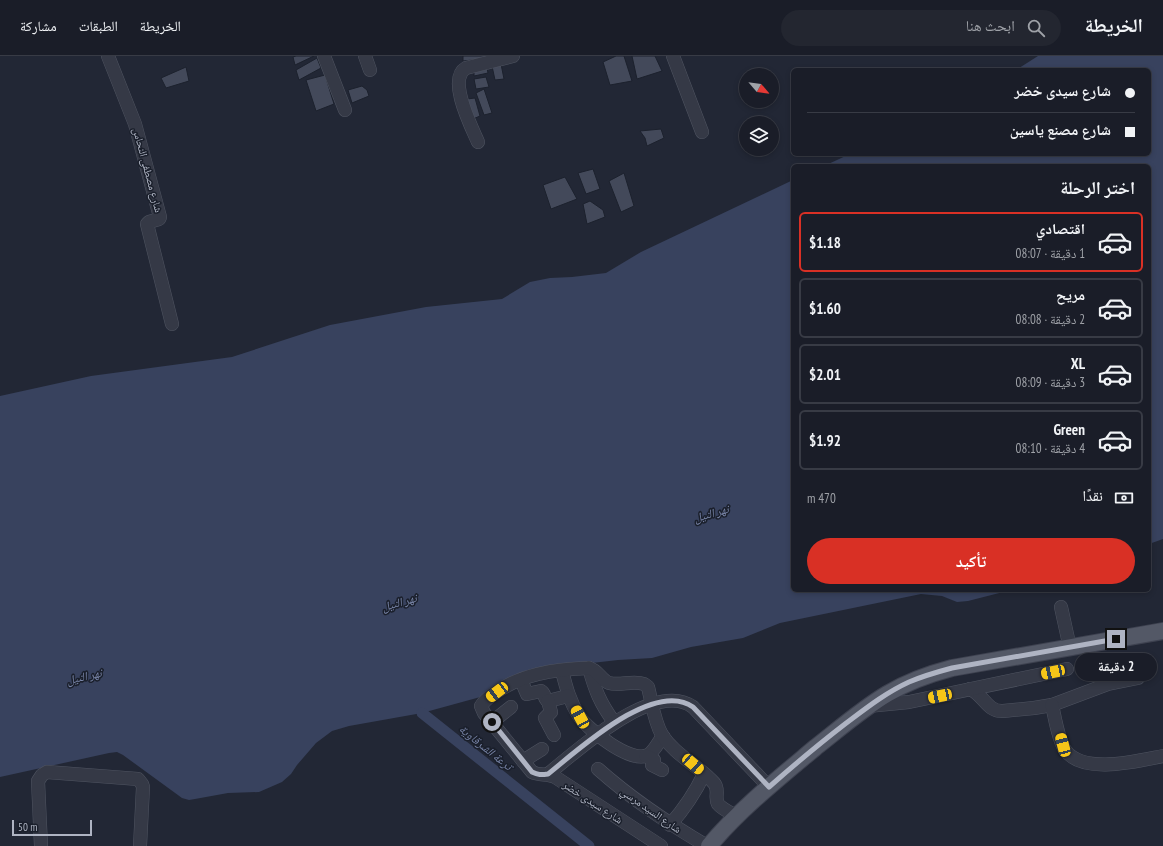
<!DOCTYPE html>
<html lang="ar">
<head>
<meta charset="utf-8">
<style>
	:root { --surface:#1a1d28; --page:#232630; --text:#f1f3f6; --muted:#9fa2a8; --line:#383b45; --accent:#d93025 }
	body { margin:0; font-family:"PT Sans Narrow","Noto Naskh Arabic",sans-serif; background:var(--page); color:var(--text); direction:rtl; height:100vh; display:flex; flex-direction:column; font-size:15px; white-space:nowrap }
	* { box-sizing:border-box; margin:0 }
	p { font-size:13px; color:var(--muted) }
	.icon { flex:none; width:22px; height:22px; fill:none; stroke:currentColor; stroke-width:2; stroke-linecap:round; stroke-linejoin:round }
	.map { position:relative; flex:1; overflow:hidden; direction:ltr }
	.drawer { position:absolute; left:791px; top:108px; width:360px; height:428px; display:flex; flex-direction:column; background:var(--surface); border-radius:6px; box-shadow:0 2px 6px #0003,0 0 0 1px var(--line); direction:rtl }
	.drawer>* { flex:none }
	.top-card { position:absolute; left:791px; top:12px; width:360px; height:88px; border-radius:6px; box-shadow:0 2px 6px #0003,0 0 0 1px var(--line); direction:rtl; display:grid; align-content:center; height:88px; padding:0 16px; background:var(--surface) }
	.needle { width:26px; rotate:118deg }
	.buttons { position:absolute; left:739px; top:12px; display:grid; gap:8px }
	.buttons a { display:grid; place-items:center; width:40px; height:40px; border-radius:50%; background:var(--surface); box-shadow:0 2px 6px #0003,0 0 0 1px var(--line); font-size:20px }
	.scale { position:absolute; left:12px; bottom:10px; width:80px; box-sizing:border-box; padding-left:4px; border:2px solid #afb4c3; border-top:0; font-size:11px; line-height:14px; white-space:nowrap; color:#afb4c3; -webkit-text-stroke:3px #1a1f2b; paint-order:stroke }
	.end { position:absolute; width:18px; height:18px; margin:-9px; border:5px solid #afb4c3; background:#111; box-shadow:0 0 0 2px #111 }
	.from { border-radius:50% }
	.bubble { position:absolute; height:28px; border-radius:14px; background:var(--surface); box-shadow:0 2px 6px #0003,0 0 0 1px var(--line); font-size:13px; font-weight:700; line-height:28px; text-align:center; direction:rtl }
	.car { position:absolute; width:12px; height:24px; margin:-12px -6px; border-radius:5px; box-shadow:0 0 3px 1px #0007; background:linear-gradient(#f5c518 24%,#345 0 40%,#f5c518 0 76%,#345 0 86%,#f5c518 0) }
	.top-card b { display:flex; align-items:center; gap:14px; height:38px; font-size:15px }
	.top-card b+b { border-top:1px solid var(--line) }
	.top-card i { width:10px; height:10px; background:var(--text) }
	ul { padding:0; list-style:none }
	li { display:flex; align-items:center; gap:12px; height:60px; margin:0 8px 6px; padding:0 8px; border:2px solid var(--line); border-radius:6px }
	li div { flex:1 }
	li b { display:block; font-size:15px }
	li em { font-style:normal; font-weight:700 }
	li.current { border-color:var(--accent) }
	li>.icon { width:36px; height:36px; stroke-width:1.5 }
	h2 { padding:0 16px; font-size:18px; line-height:48px }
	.pay { display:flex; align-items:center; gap:10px; height:44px; padding:0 16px; font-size:15px }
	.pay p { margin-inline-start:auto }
	.cta { display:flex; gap:8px; margin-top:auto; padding:8px 16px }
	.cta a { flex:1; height:46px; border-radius:24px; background:var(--accent); color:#fff; font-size:16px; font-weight:700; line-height:46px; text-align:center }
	header { display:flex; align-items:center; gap:24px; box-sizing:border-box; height:56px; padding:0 20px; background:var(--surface); border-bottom:1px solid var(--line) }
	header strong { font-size:19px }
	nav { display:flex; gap:22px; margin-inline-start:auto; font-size:14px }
	.search { width:280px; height:36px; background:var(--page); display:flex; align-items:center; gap:10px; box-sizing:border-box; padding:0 14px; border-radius:22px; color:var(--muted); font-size:15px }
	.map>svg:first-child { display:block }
	.water { fill:#38425e }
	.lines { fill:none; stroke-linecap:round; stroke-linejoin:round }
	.canal { stroke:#38425e; stroke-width:11 }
	.building { fill:#43495a; stroke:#1c212d }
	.minor-casing { stroke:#4f5461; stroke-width:14 }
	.major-casing { stroke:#3e4250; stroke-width:18 }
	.minor { stroke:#353946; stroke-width:13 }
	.major { stroke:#535866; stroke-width:16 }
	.route { stroke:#afb4c3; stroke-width:5 }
	.labels { text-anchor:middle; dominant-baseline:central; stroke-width:3; stroke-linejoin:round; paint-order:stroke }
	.street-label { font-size:11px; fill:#afb4c3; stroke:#1a1f2b }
	.water-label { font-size:12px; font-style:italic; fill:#7a86a9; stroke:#1a1f2b }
</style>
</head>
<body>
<header>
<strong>الخريطة</strong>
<div class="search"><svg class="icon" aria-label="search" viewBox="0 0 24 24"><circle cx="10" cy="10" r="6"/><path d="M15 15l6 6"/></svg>ابحث هنا</div>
<nav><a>الخريطة</a><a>الطبقات</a><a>مشاركة</a></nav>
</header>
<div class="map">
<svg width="1163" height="790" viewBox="0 0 1163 790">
	<rect width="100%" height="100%" fill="#222735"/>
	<!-- water -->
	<g class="water">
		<polygon points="1038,0 1163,0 1163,483 1149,488 1149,110 824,110 850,98 1149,98 1149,14 1016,14"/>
		<polygon points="793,124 793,534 1011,534 968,545 957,546 942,540 921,538 780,567 743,582 691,591 652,602 618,604 548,612 484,640 422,657 349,670 332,675 316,687 297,709 291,718 282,726 259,736 228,737 195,743 189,744 182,742 123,699 117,696 109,697 0,721 0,340 91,320 232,301 330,269 426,251 502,243 530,226 550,222 572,221 606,217 641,196"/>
	</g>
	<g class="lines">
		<!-- canal -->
		<polyline class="canal" points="422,657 589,790"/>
	</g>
	<!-- building -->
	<g class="building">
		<polygon points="296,0 314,0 295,9 293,1"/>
		<polygon points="463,0 492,0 492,2 463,5"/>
		<polygon points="616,0 624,0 632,25 610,29 603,6"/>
		<polygon points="632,0 655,0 662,15 637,23"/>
		<polygon points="317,2 321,12 299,24 296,14"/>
		<polygon points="501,8 504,23 495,24 492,10"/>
		<polygon points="186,11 189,25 166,32 161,22"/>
		<polygon points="487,12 488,17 474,20 474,13"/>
		<polygon points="325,19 334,48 316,55 306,24"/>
		<polygon points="486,21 489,31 476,33 474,23"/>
		<polygon points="362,30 367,34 369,40 352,47 348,34"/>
		<polygon points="484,33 492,57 484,59 476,37"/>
		<polygon points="475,42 480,60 473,63 467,43"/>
		<polygon points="661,73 664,82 647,90 645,82 640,75"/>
		<polygon points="593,113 600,133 586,138 578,117"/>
		<polygon points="624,117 634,150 621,156 609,125"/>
		<polygon points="565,121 577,143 551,153 543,129"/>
		<polygon points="590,145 603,154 605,161 587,168 583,148"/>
	</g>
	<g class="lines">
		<!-- minor casing -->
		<g class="minor-casing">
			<g id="minor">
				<polyline points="108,0 135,68 160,161 159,163 149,166 147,168 172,268"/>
				<polyline points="324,0 345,54"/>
				<polyline points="365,0 370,14"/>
				<polyline points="673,0 702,76"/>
				<path d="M478,86c-7,-16 -31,-63 -12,-74l47,-12"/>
				<polyline points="1061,551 1070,592"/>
				<path d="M589,612c6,22 11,35 25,54"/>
				<path d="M562,615c4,16 8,31 17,45 9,14 52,48 69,39 6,-3 11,-14 15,-19"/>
				<path d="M521,624l6,14 14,-3c4,2 3,8 7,10l20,-5"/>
				<path d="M970,633c14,6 17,23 33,22l31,-3 18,-3 56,-21 30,-6"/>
				<polyline points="548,645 551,656 545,662 554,679"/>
				<path d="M1052,649c3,13 6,34 13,45 18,25 72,11 98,6"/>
				<polyline points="868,650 909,646 1067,613"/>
				<polyline points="492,666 511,651"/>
				<polyline points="646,700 654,704 652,709 662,714"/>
				<polyline points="523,705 542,693"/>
				<path d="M598,713c35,31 68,53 109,77"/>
				<path d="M548,718c29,-23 106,-95 145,-67l76,80"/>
				<path d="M670,769c14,-16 25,-32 34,-51"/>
				<polyline points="41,790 38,725 42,719 47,716 138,723 142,728 143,731 140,790"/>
				<path d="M661,790l-106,-69c-8,-4 -15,-1 -23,-5l-48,-59 -3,-7c3,-5 7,-8 11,-11 28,-21 63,-26 97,-27 9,2 12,12 20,15 11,3 24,-3 35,1l4,3c4,16 6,34 14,48 13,20 37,31 52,48 6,7 0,14 4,21 4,5 13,9 18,12"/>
			</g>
		</g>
		<!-- major casing -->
		<g class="major-casing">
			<path id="major" d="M709,790c31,-37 70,-68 107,-99 23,-18 46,-38 71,-53 20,-12 42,-20 65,-26l211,-37"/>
		</g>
		<!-- minor -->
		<use href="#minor" class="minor"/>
		<!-- major -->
		<use href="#major" class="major"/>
	</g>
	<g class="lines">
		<!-- route -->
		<path class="route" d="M492,666l40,50c6,3 9,3 16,2 29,-23 106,-95 145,-67l76,80c25,-22 50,-43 76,-63 20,-15 40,-31 64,-42 14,-6 28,-10 43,-14l164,-29"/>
	</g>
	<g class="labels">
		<!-- street labels -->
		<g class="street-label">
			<text transform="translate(148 114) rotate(75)">شارع مصطفى النحاس</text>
			<text transform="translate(593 746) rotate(33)">شارع سيدى خضر</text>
			<text transform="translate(651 754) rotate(35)">شارع السيد مرسي</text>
		</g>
		<!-- water labels -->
		<g class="water-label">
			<text transform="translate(711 457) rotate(-16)">نهر النيل</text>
			<text transform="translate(399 546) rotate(-16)">نهر النيل</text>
			<text transform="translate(84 620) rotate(-13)">نهر النيل</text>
			<text transform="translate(486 691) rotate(39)">ترعة الشرقاوية</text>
		</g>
	</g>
</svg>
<div class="buttons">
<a><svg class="needle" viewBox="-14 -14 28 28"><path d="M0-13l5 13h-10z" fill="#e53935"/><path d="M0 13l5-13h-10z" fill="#9fa2a8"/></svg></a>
<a><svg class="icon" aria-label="layers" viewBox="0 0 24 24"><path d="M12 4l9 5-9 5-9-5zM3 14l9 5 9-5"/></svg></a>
</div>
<div class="scale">50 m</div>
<i class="end from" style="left:492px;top:666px"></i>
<i class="end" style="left:1116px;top:583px"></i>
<div class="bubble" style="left:1075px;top:597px;width:82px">2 دقيقة</div>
<i class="car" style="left:1053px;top:616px;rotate:258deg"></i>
<i class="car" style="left:497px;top:636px;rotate:233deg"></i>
<i class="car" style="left:940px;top:640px;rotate:258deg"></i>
<i class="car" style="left:580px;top:661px;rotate:331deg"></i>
<i class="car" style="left:1063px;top:689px;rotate:345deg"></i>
<i class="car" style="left:693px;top:708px;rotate:131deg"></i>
<div class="top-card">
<b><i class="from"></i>شارع سيدى خضر</b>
<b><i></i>شارع مصنع ياسين</b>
</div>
<section class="drawer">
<h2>اختر الرحلة</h2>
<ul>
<li class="current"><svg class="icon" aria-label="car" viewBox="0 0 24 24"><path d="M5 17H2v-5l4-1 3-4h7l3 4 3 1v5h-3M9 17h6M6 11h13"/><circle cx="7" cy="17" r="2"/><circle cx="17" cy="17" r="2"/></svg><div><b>اقتصادي</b><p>1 دقيقة · 08:07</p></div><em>$1.18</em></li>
<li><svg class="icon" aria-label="car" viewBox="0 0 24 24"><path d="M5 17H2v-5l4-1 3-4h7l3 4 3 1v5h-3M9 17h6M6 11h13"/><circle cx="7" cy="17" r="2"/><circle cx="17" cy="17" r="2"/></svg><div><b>مريح</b><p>2 دقيقة · 08:08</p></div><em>$1.60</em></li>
<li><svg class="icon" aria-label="car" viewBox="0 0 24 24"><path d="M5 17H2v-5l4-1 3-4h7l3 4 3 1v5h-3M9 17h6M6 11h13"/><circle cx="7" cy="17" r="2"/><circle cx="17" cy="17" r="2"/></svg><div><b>XL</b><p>3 دقيقة · 08:09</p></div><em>$2.01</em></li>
<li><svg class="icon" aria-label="car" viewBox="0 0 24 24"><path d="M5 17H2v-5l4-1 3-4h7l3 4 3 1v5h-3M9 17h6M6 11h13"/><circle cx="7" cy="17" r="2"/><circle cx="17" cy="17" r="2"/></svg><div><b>Green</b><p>4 دقيقة · 08:10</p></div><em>$1.92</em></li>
</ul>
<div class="pay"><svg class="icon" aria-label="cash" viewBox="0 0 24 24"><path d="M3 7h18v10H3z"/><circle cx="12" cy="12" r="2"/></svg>نقدًا<p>470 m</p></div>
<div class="cta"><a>تأكيد</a></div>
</section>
</div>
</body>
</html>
